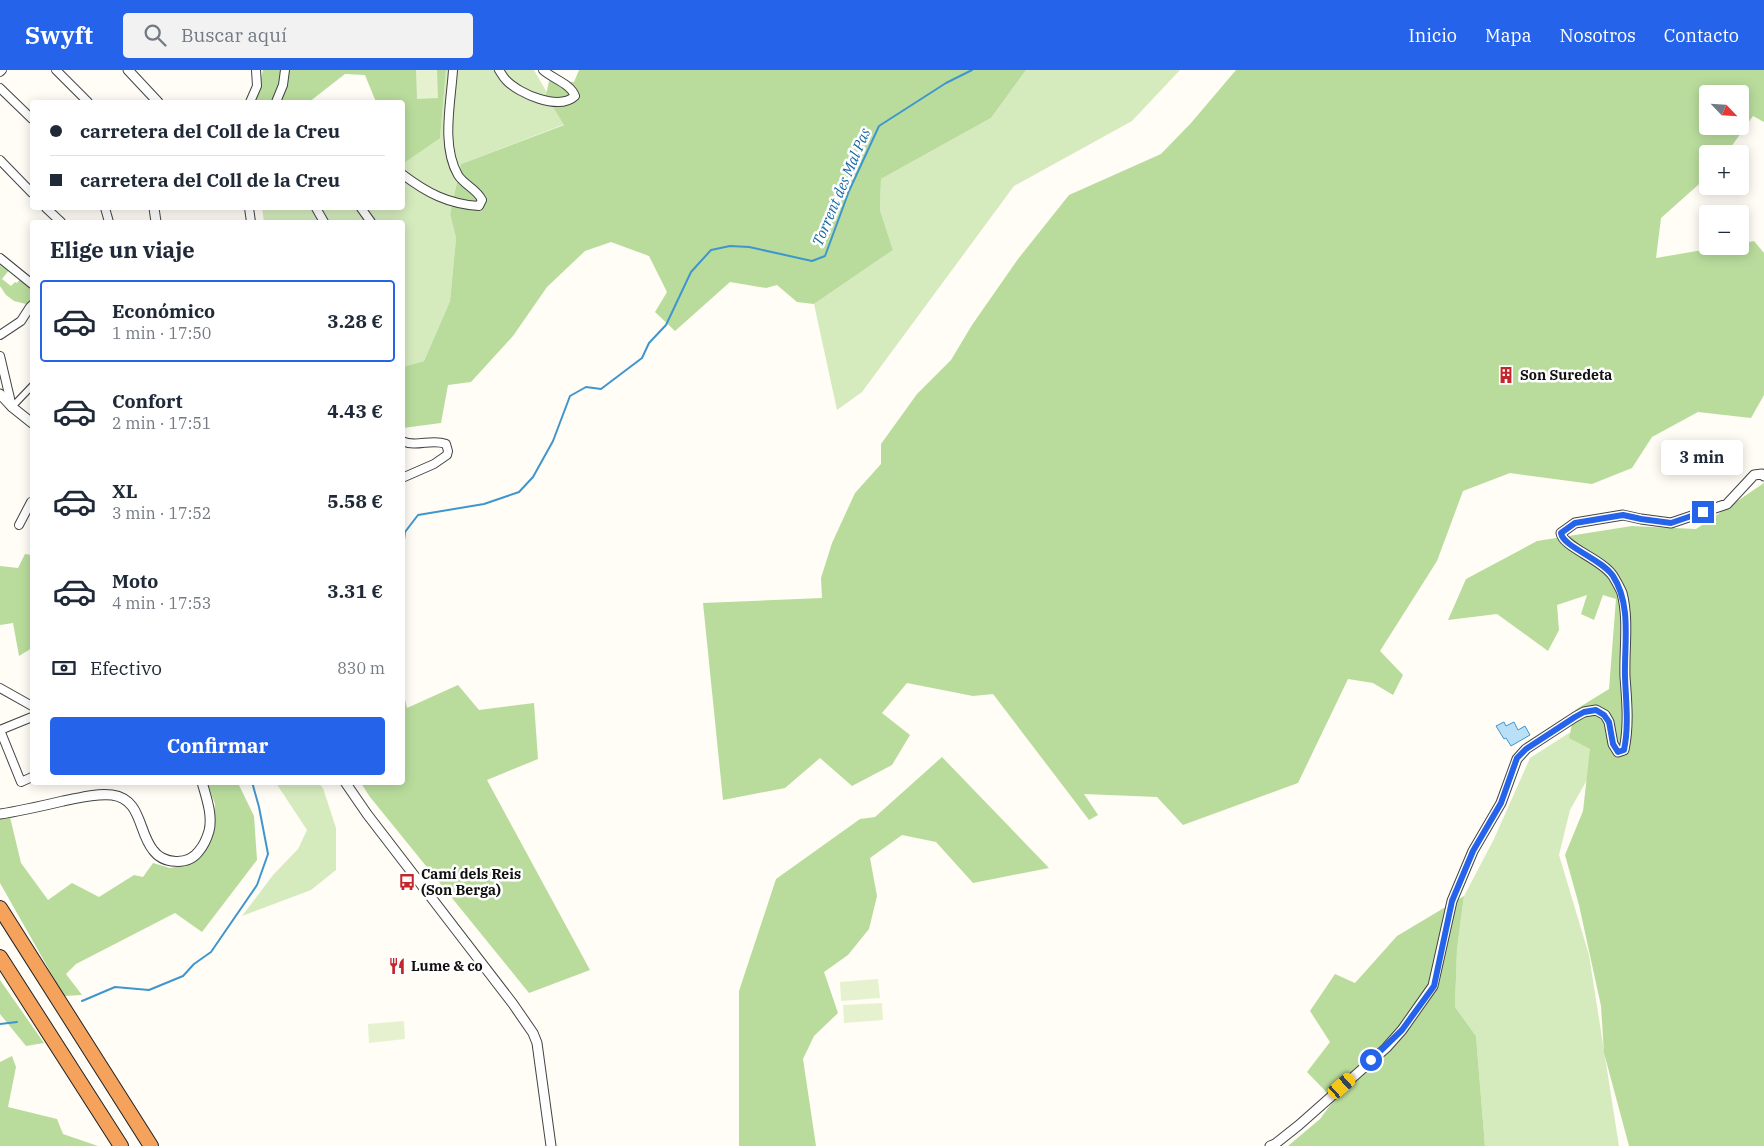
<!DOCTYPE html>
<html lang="es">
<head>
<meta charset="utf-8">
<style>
	:root { --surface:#fff; --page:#f2f2f3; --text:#1f2937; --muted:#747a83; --line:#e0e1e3; --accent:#2563eb }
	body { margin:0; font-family:"IBM Plex Serif",serif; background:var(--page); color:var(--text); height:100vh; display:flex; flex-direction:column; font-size:19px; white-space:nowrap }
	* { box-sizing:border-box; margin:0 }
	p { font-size:16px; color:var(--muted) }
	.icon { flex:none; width:28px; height:28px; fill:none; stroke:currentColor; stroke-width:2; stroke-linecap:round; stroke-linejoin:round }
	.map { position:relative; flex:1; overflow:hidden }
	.panel { position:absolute; left:30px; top:150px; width:375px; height:565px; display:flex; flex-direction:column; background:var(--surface); border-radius:5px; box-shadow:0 2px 12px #0003 }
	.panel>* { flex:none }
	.hud { position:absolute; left:30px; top:30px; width:375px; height:110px; border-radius:5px; box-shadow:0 2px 12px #0003; display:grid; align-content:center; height:110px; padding:0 20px; background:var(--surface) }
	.needle { width:32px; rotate:115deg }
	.buttons { position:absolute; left:1699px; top:15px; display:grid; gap:10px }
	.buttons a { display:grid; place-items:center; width:50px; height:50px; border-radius:5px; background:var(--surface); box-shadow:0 2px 12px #0003; font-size:25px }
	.end { position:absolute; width:22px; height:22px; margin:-11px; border:6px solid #2563eb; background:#fff; box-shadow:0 0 0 2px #fff }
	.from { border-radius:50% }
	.bubble { position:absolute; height:35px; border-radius:5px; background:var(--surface); box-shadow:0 2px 12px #0003; font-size:16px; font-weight:700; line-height:35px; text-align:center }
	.car { position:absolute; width:15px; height:30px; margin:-15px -8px; border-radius:6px; box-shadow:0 0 4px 1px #0007; background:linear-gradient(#f5c518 24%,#345 0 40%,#f5c518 0 76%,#345 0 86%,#f5c518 0) }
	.hud b { display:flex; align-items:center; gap:18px; height:48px; font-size:19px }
	.hud b+b { border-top:1px solid var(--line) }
	.hud i { width:12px; height:12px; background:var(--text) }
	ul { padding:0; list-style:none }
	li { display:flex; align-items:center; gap:15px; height:82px; margin:0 10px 8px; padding:0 10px; border:2px solid transparent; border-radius:5px }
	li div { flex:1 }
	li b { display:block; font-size:19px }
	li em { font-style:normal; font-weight:700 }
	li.selected { border-color:var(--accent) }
	li>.icon { width:45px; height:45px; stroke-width:1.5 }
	h2 { padding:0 20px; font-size:22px; line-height:60px }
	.pay { display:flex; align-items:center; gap:12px; height:55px; padding:0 20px; font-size:19px }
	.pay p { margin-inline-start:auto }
	.primary-button { display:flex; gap:10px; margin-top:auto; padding:10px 20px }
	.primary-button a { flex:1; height:58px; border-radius:5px; background:var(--accent); color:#fff; font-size:20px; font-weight:700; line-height:58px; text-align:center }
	header { display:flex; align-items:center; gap:30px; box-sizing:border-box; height:70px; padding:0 25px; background:var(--accent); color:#fff }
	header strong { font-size:24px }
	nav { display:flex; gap:28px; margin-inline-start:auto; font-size:18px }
	.search { width:350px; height:45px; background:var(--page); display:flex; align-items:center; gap:12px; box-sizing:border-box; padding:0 18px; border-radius:5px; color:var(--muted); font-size:19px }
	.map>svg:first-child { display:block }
	.green { fill:#d5ebbd }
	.forest { fill:#b9dc9c; fill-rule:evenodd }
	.pitch { fill:#e6f2cf }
	.water { fill:#b9e0f7; stroke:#3f96cf }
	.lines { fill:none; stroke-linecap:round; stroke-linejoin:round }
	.stream { stroke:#3f96cf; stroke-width:2 }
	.pedestrian-casing { stroke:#444; stroke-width:8 }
	.minor-casing { stroke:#444; stroke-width:10 }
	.tertiary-casing { stroke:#444; stroke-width:11 }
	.motorway-casing { stroke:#222; stroke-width:16 }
	.pedestrian { stroke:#fff; stroke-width:5.5 }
	.minor { stroke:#fff; stroke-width:8 }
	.tertiary { stroke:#fff; stroke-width:9 }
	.motorway { stroke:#f5a25d; stroke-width:14 }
	.route { stroke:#2563eb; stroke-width:6 }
	.labels { text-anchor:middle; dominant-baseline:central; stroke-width:5; stroke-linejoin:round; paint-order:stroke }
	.poi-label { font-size:14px; font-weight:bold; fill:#111; stroke:#fff; text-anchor:start }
	.water-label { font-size:15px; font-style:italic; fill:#1768a6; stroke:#fff }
</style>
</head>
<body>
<header>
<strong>Swyft</strong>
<div class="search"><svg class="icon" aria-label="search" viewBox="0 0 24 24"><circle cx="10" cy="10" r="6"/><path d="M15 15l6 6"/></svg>Buscar aquí</div>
<nav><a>Inicio</a><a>Mapa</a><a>Nosotros</a><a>Contacto</a></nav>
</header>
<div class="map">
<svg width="1764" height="1076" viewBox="0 0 1764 1076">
	<rect width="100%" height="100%" fill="#fffdf5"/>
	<!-- green -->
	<g class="green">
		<polygon points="446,0 534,0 565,54 461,94 450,144 456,168 450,231 424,291 403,297 402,152 264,152 262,138 402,138 403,90 404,93 440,67"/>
		<polygon points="1026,0 1180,0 1132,51 1014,116 862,322 837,340 814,234 893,180 880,140 881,109 991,48"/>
		<polygon points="1569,663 1587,672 1596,694 1570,740 1559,785 1589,885 1619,1076 1485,1076 1476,966 1455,937 1457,879 1464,826 1494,769 1530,688"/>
		<polygon points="276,713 318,713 323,718 336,758 336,800 311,820 242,846 273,805 298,779 307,760"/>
	</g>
	<!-- forest -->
	<g class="forest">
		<polygon points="263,0 446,0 440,68 404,93 402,90 402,32 376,32 365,5 345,4 309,32 255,32"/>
		<polygon points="579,0 1026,0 991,48 881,109 880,140 893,180 814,234 797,232 777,215 766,218 730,212 675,261 655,242 667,222 649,186 611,172 585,181 547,217 513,266 471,312 448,315 441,353 403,358 403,297 424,291 450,231 456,168 450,144 461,94 564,55 546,25 549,11 574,12"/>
		<path d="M1236,0h528v52l-11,-6 -27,38h-18l-1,23 -46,41 -5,40 70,-12h14v-2l14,-3 10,12v142l-13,23 -53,-6 -46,25 -20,31 -40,16 -82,-11 -47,18 -26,70 -57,90 23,24 -10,20 -20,-12 -25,-4 -50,104 -115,42 -26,-28 -73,-3 14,21 -9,5 -96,-126 -20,2 -66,-13 -25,30 28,22 -18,30 -40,21 -32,-28 -35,30 -62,12 -20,-197 119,-5 -1,-20 11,-35 23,-50 26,-29v-20l36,-50 34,-34 21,-35 46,-66 51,-64 92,-41 30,-31zM1708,24h32v32h-32z"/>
		<polygon points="0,191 10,199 2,209 11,216 15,212 17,213 21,208 32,217 32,232 26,234 14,231 6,225 0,216"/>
		<polygon points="1764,413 1764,1076 1629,1076 1604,983 1601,936 1579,835 1565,785 1583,741 1590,679 1569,668 1575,640 1609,619 1616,529 1603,525 1594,550 1581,544 1587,525 1557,535 1559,560 1548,581 1497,544 1448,550 1466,509 1537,471 1632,456 1696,459"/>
		<polygon points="25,484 32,485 32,578 19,586 13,553 0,555 0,496 18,498"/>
		<polygon points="458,615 479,640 534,633 538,689 487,710 590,900 529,923 370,727 361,713 402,712 403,621 407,638"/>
		<polygon points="942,687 1049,798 973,813 936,772 902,765 870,788 877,826 869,859 848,885 824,902 838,943 814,966 803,989 816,1076 739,1076 739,921 776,809 860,749 875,747"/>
		<polygon points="207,713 238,713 254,746 257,790 202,862 175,843 76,894 66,904 82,925 64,926 0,813 0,748 10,747 21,793 48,830 72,813 99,827 134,805 143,807 153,793 170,798 189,794 199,786 213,756 215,734"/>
		<polygon points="1464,826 1457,879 1455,937 1476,966 1485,1076 1288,1076 1320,1049 1334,1030 1307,1002 1330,972 1310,941 1335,904 1355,913 1397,866"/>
		<polygon points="0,910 44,973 26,976 0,944"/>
		<polygon points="12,986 16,997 8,1037 57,1049 63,1064 98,1076 0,1076 0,992"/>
	</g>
	<!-- pitch -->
	<g class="pitch">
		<polygon points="416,0 437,0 438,28 417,29"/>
		<polygon points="878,909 880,928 841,931 840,912"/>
		<polygon points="882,933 883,950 844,953 843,935"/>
		<polygon points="404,951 405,969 369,973 368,954"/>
	</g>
	<!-- water -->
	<polygon class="water" points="1504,652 1506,656 1514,652 1518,660 1525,656 1530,665 1511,676 1506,668 1504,669 1496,656"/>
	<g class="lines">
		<!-- stream -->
		<g class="stream">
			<polyline points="402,486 405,462 418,445 484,434 519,422 533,407 553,371 570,326 586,317 601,319 642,288 649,273 666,255 691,202 711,180 730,176 749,177 812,191 825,186 849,121 879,56 946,13 972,0"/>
			<polyline points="82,931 115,917 149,920 183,906 194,894 211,882 257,815 268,784 259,737 252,712"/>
			<polyline points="0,954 17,952"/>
		</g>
		<!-- pedestrian casing -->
		<g class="pedestrian-casing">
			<polyline id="pedestrian" points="12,337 32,316"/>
		</g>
		<!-- minor casing -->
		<g class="minor-casing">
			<g id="minor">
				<polyline points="56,0 88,32"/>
				<path d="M499,0c2,3 4,7 7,10 13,14 53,31 69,16 -4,-12 -22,-17 -32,-26"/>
				<polyline points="0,2 2,0"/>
				<polyline points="0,18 32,49"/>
				<polyline points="250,32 257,16 256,0"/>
				<polyline points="276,32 283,15 285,0"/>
				<polyline points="0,90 32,123"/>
				<path d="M402,104c25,19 46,30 77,32l3,-6c-5,-11 -18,-15 -24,-25 -17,-29 -7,-73 -5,-105"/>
				<polyline points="46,138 61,152"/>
				<polyline points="105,138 109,152"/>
				<polyline points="249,138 251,152"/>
				<polyline points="316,138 324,152"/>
				<polyline points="361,138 371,152"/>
				<polyline points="0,188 32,214"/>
				<polyline points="0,265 21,251 30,237 32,235"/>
				<polyline points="0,286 12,337"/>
				<path d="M402,371c15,7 29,-3 44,3l2,7 -1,4 -13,9 -32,14"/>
				<polyline points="19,455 31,432"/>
				<polyline points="0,618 32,636"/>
				<polyline points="0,660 21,712 32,707"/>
				<polyline points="0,660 32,647"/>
			</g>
		</g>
		<!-- tertiary casing -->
		<g class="tertiary-casing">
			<g id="tertiary">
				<polyline points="128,0 158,32"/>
				<polyline points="154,138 156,152"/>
				<polyline points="0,324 12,337 32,353"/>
				<polyline points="345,712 367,744 513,934 533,963 537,973 551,1076"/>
				<path d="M0,744c21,-3 42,-8 63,-13 16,-3 33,-8 49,-6 30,4 26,37 41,55 10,14 35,16 46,1 5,-6 8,-13 10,-20 4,-16 -3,-34 -7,-49"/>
				<path d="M1270,1076l5,-2 24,-19 87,-77 16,-18 31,-44 19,-85 21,-50 28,-48 16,-44 9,-10 49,-32 9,-5 12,-2 9,5 4,7 4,22 5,8 6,-2c5,-24 3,-48 1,-73 -1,-27 4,-57 -3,-84 -2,-5 -6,-12 -9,-17 -11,-17 -50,-29 -52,-43l14,-10 48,-8 18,4 30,4 56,-19 27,-29 8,-1 2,2"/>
			</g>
		</g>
		<!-- motorway casing -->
		<g class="motorway-casing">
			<g id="motorway">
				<polyline points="0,838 151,1076"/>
				<polyline points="0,887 121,1076"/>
			</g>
		</g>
		<!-- pedestrian -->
		<use href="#pedestrian" class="pedestrian"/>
		<!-- minor -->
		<use href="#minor" class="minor"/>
		<!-- tertiary -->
		<use href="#tertiary" class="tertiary"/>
		<!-- motorway -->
		<use href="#motorway" class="motorway"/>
	</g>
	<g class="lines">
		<!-- route -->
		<path class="route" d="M1371,990l31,-30 32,-44 18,-85 21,-50 28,-48 16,-45 9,-9 49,-32 9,-5 12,-2 8,5 5,7 4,22 5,8 6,-2c5,-24 2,-48 1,-73 -1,-32 7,-72 -12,-101 -11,-17 -50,-29 -52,-43l14,-10 48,-8 18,4 30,4 32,-11"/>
	</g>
	<!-- icons -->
	<defs>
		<g id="building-bare" transform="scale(1.35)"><path d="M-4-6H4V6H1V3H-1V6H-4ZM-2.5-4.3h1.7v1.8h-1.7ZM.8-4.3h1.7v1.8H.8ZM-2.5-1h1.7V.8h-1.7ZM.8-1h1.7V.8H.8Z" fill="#c4262e" stroke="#fff" stroke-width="2.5" paint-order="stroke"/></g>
		<g id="bus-bare" transform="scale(1.35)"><path d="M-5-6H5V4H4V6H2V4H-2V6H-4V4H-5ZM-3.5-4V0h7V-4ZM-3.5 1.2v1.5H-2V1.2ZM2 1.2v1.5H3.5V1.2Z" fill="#c4262e" stroke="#fff" stroke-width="2.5" paint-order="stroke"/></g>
		<g id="restaurant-bare" transform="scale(1.35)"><path d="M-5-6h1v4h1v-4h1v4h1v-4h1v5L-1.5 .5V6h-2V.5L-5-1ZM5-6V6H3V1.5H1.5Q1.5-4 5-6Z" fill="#c4262e" stroke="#fff" stroke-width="2.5" paint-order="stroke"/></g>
	</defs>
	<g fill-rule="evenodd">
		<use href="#building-bare" x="1506" y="305"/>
		<use href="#bus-bare" x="407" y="812"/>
		<use href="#restaurant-bare" x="397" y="896"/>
	</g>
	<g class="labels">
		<!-- poi labels -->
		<g class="poi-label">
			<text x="1520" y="305">Son Suredeta</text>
			<text x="421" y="804">Camí dels Reis<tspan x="421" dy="16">(Son Berga)</tspan></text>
			<text x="411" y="896">Lume &amp; co</text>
		</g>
		<!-- water labels -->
		<g class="water-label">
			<text transform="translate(841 117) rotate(-67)">Torrent des Mal Pas</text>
		</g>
	</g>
</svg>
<div class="buttons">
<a><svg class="needle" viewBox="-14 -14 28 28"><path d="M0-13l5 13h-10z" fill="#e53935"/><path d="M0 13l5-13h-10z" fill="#747a83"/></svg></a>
<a>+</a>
<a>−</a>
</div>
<i class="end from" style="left:1371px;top:990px"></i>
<i class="end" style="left:1703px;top:442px"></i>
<div class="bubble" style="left:1661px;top:370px;width:82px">3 min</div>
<i class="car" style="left:1342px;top:1016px;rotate:49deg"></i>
<div class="hud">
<b><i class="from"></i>carretera del Coll de la Creu</b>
<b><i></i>carretera del Coll de la Creu</b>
</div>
<section class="panel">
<h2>Elige un viaje</h2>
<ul>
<li class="selected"><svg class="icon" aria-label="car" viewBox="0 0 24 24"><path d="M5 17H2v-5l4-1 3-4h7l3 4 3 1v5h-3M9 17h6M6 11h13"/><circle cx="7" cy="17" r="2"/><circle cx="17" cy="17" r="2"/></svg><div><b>Económico</b><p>1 min · 17:50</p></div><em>3.28 €</em></li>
<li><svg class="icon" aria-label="car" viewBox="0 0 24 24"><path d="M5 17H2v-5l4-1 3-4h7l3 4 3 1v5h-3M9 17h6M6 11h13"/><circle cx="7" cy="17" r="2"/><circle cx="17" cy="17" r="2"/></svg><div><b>Confort</b><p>2 min · 17:51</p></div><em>4.43 €</em></li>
<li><svg class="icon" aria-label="car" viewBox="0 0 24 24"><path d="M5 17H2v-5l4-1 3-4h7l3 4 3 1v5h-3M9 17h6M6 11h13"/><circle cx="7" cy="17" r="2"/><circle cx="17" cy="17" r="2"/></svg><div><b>XL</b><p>3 min · 17:52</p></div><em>5.58 €</em></li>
<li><svg class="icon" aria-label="car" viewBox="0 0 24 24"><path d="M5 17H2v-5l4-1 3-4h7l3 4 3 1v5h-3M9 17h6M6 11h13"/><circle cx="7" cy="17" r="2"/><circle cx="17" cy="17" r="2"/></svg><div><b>Moto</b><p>4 min · 17:53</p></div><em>3.31 €</em></li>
</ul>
<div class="pay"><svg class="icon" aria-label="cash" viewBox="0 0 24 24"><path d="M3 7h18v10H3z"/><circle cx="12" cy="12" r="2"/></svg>Efectivo<p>830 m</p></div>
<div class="primary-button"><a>Confirmar</a></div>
</section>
</div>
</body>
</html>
